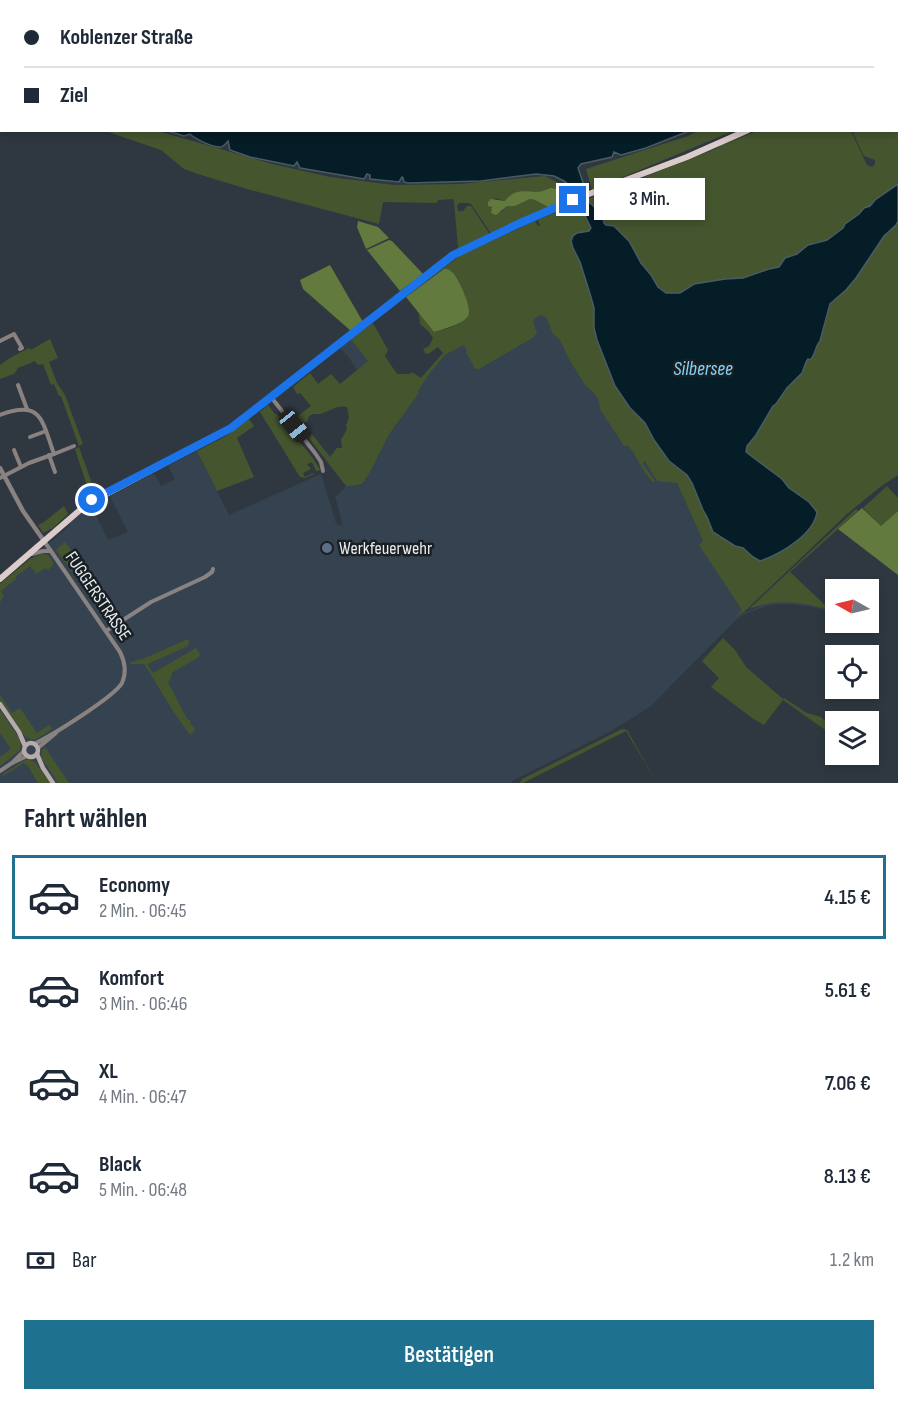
<!DOCTYPE html>
<html lang="de">
<head>
<meta charset="utf-8">
<style>
	:root { --surface:#fff; --page:#f2f2f3; --text:#1f2937; --muted:#747a83; --line:#e0e1e3; --accent:#1f7190 }
	body { margin:0; font-family:"Sofia Sans Condensed",sans-serif; background:var(--page); color:var(--text); height:100vh; display:flex; flex-direction:column; font-size:22px; white-space:nowrap }
	* { box-sizing:border-box; margin:0 }
	p { font-size:20px; color:var(--muted) }
	.icon { flex:none; width:33px; height:33px; fill:none; stroke:currentColor; stroke-width:2; stroke-linecap:round; stroke-linejoin:round }
	.map { position:relative; height:783px; overflow:hidden }
	.drawer { display:flex; flex-direction:column; background:var(--surface); flex:1 }
	.drawer>* { flex:none }
	.top-card { position:absolute; left:0px; top:0px; width:898px; height:132px; box-shadow:0 3px 9px #0003; display:grid; align-content:center; height:132px; padding:0 24px; background:var(--surface) }
	.needle { width:39px; rotate:278deg }
	.controls { position:absolute; left:825px; top:579px; display:grid; gap:12px }
	.controls a { display:grid; place-items:center; width:54px; height:54px; border-radius:0px; background:var(--surface); box-shadow:0 3px 9px #0003; font-size:30px }
	.end { position:absolute; width:27px; height:27px; margin:-14px; border:8px solid #1a73e8; background:#fff; box-shadow:0 0 0 3px #fff }
	.from { border-radius:50% }
	.bubble { position:absolute; height:42px; border-radius:0px; background:var(--surface); box-shadow:0 3px 9px #0003; font-size:20px; font-weight:600; line-height:42px; text-align:center }
	.car { position:absolute; width:18px; height:36px; margin:-18px -9px; border-radius:8px; box-shadow:0 0 4px 2px #0007; background:linear-gradient(#222 24%,#8ab4d8 0 40%,#222 0 76%,#8ab4d8 0 86%,#222 0) }
	.top-card b { display:flex; align-items:center; gap:21px; height:57px; font-size:22px }
	.top-card b+b { border-top:2px solid var(--line) }
	.top-card i { width:15px; height:15px; background:var(--text) }
	ul { padding:0; list-style:none }
	li { display:flex; align-items:center; gap:18px; height:84px; margin:0 12px 9px; padding:0 12px; border:3px solid transparent; border-radius:0px }
	li div { flex:1 }
	li b { display:block; font-size:22px }
	li em { font-style:normal; font-weight:600 }
	li.selected { border-color:var(--accent) }
	li>.icon { width:54px; height:54px; stroke-width:1.5 }
	h2 { padding:0 24px; font-size:27px; line-height:72px }
	.pay { display:flex; align-items:center; gap:15px; height:66px; padding:0 24px; font-size:22px }
	.pay p { margin-inline-start:auto }
	.primary-button { display:flex; gap:12px; margin-top:auto; padding:12px 24px }
	.primary-button a { flex:1; height:69px; border-radius:0px; background:var(--accent); color:#fff; font-size:24px; font-weight:600; line-height:69px; text-align:center }
	.map>svg:first-child { display:block }
	.built { fill:#35424f }
	.green { fill:#45562f }
	.forest { fill:#627a3e }
	.water { fill:#051d27; stroke:#495c64; stroke-width:1.5 }
	.lines { fill:none; stroke-linecap:round; stroke-linejoin:round }
	.minor { stroke:#898280; stroke-width:4 }
	.tertiary { stroke:#898280; stroke-width:4.5 }
	.secondary { stroke:#b7acaa; stroke-width:4.5 }
	.primary { stroke:#dbccca; stroke-width:6 }
	.route { stroke:#1a73e8; stroke-width:8 }
	.service-dot { fill:#5c6f8a; stroke:#1a1f22; stroke-width:2 }
	.labels { text-anchor:middle; dominant-baseline:central; stroke-width:5; stroke-linejoin:round; paint-order:stroke }
	.poi-label { font-size:18px; fill:#e8eef4; stroke:#1a1f22; text-anchor:start }
	.street-label { font-size:18px; fill:#e8eef4; stroke:#1a1f22 }
	.water-label { font-size:20px; font-style:italic; fill:#82d4fa; stroke:#1a1f22 }
</style>
</head>
<body>
<div class="map">
<svg width="898" height="783" viewBox="0 0 898 783">
	<rect width="100%" height="100%" fill="#2f3840"/>
	<!-- built -->
	<g class="built">
		<polygon points="560,284 677,483 703,541 700,545 742,610 739,615 762,605 784,601 806,603 835,611 836,613 808,606 787,604 770,605 747,613 741,616 728,628 650,707 611,731 514,780 511,782 511,783 0,783 0,584 66,529 71,522 91,506 108,540 128,532 110,496 154,473 161,486 175,479 168,466 197,451 229,515 321,474 336,523 340,526 342,522 335,496 339,494 346,486 352,486 362,484 369,474 390,433 419,393 418,391 429,374 445,355 488,333"/>
		<polygon points="352,339 369,361 357,370 347,355 340,348"/>
	</g>
	<!-- green -->
	<g class="green">
		<polygon points="58,0 782,0 780,2 61,2"/>
		<polygon points="897,70 898,70 898,184 875,200 870,206 845,224 843,228 827,240 815,242 802,249 797,254 790,256 779,267 743,278 725,279 694,284 680,293 671,294 666,293 658,287 651,275 641,263 629,241 621,232 610,225 606,225 602,214 591,204 588,199 642,178 644,182 645,181 644,177 713,150 722,146 714,147 752,131 754,131 724,145 757,131 851,131 867,165 872,167 875,164 875,160 864,156 852,131 897,130"/>
		<polygon points="699,130 733,131 592,190 586,169 688,136"/>
		<polygon points="105,131 158,131 272,164 330,177 394,185 460,184 545,176 563,185 576,195 567,200 560,189 550,188 537,193 507,199 505,201 495,198 491,207 493,209 501,212 507,206 515,206 530,199 535,200 550,208 493,234 490,232 471,204 468,203 459,203 457,206 458,211 463,211 467,206 471,206 489,233 488,236 451,254 433,267 432,266 458,248 454,201 453,199 438,200 437,203 383,202 379,224 247,189 198,174 184,169 161,150"/>
		<path d="M582,201l1,10 8,18 -1,2h-5l-14,10 2,7 7,14 11,35 3,11 3,32 18,46 15,22 15,15 9,17 14,21 19,14 5,8 11,27 4,7 6,15 22,14 8,2 10,9 15,1 28,-16 15,-15 6,-15 -8,-10 -20,-14 -7,-9 -36,-27 1,-6 9,-11 17,-29 3,-2 11,-16 15,-15 4,-11 14,-21 10,-37 16,-14 10,-12 28,-42 12,-11 2,-4v254l-18,12 -33,27 -1,-1v2l-102,97 -9,5 7,-7 -43,-65 4,-4 -26,-58 -20,-2 -13,-21 -1,4 12,17 -2,1c-11,-10 -15,-25 -25,-36h-4l-24,-37 -1,-8 -5,-8 -8,-7 -16,-25 -10,-21 -7,-6 -7,-17 -6,-2 -6,4 -1,4 4,9 -3,5 -55,32h-4l-9,-17 1,-1 -3,-6 -19,10 -16,19 -11,17 1,2 -29,40 -21,41 -7,10 -10,2h-6l-37,-48 3,-4 18,23 7,-9h4l1,-1 -1,-7 5,-9 1,-4 -1,-2 3,-7 -2,-11c-10,-2 -15,3 -24,6 -6,3 -7,-1 -14,3l-2,6 -9,2 -4,-5 17,-13 -11,-13 -3,1 -4,-7 17,-14 8,11 13,-10 9,10 28,-23 -17,-22 22,-16 15,27 -3,6 12,18h13l2,-2 9,6 22,-25 -5,-6 -10,7 -3,-1 -2,-4 6,-3 4,-8 -5,-7 -8,-7 -1,-11 15,19 18,-5 5,-4 8,-28c-7,-11 -8,-18 -18,-26h-3l-38,27 55,-41 74,-34 3,5h2l-2,-6z"/>
		<polygon points="50,339 58,358 49,362 57,383 65,395 83,444 79,446 61,396 59,396 54,384 51,385 43,364 38,365 35,361 18,368 14,374 0,379 0,365 10,358 29,348 31,350"/>
		<polygon points="268,405 274,413 279,416 312,457 320,469 319,471 316,471 312,462 307,464 311,469 303,473 305,477 313,473 314,474 305,478 300,477 260,412"/>
		<polygon points="249,419 254,426 237,438 254,477 217,491 197,451 226,436"/>
		<polygon points="79,447 96,495 91,498 75,449"/>
		<polygon points="887,486 898,498 898,511 881,526 863,508"/>
		<polygon points="64,506 68,514 53,528 43,533 38,525 44,522"/>
		<path d="M856,509l2,2 -68,61 35,33 10,4v2c-32,-8 -54,-14 -86,-2z"/>
		<polygon points="65,542 79,561 80,572 75,576 56,550"/>
		<polygon points="42,554 48,555 53,562 53,565 48,570 46,568 36,574 30,566 15,577 16,579 1,591 4,596 2,598 0,603 0,584 30,559"/>
		<polygon points="723,638 735,650 746,667 783,699 784,698 807,713 821,717 828,724 830,731 835,735 835,737 783,700 764,725 752,718 711,687 719,678 702,661"/>
		<polygon points="188,639 189,642 188,646 148,664 148,666 153,673 196,648 200,654 199,657 173,672 171,676 171,678 168,682 187,719 191,721 190,724 195,728 194,731 190,735 173,711 145,665 142,664 130,664 131,662 145,658"/>
		<polygon points="0,695 12,713 20,708 37,733 49,725 52,729 35,740 29,739 25,735 26,738 0,700"/>
		<polygon points="0,710 21,741 20,750 0,766 0,757 11,749 0,733"/>
		<polygon points="622,729 627,730 657,783 626,731 523,783 520,783 522,779"/>
		<polygon points="45,747 69,783 58,783 41,757 42,750"/>
		<polygon points="27,759 35,762 50,783 38,783 28,766 24,763 3,776 4,773"/>
	</g>
	<!-- forest -->
	<g class="forest">
		<path d="M550,188l10,1 7,11 -17,8 -15,-8 -5,-1 -15,7h-8l-11,9 -5,-2 1,-6 -4,-1v-4l3,-3 14,2c9,-12 18,-10 31,-9 4,0 10,-2 14,-4z"/>
		<polygon points="358,221 378,227 389,238 366,249 357,227"/>
		<polygon points="389,240 392,241 423,274 400,291 367,250"/>
		<polygon points="330,265 363,322 351,331 303,289 300,280"/>
		<path d="M444,269c5,0 4,0 8,3 6,5 21,37 16,44 -3,7 -27,14 -34,16l-28,-35z"/>
		<polygon points="862,508 881,526 898,511 898,575 838,529"/>
	</g>
	<!-- water -->
	<g class="water">
		<polygon points="0,0 199,0 203,1 2,2 1,76 0,75"/>
		<polygon points="699,0 897,0 896,2 696,1"/>
		<path d="M168,131h521l-43,17 -25,7 -7,-3 -2,5 -31,7 -3,4 12,35 12,11 2,9 2,2 8,1 15,15 12,22 10,12 7,12 8,6h14l14,-9 31,-5 18,-1 26,-9 10,-2 6,-9 12,-4 11,-9 19,-5 16,-12 2,-4 14,-10 5,-6 6,-2 5,-6 23,-16v37l-2,4 -12,11 -28,42 -10,12 -16,14 -10,37c-5,5 -4,14 -10,19l-2,-1 -2,3 -4,11 -15,15 -11,16 -3,2 -17,29 -9,11 -1,6 36,27 7,9 20,14 8,10c-3,22 -35,41 -54,48l-3,1 -7,-4 -10,-9 -8,-2 -22,-14 -6,-15 -4,-7 -11,-27 -5,-8 -18,-14 -15,-21 -9,-17 -15,-15 -15,-22 -18,-46 -3,-12v-20l-3,-11 -11,-35 -7,-14 -2,-7 2,-5 4,-3 12,-2 2,-3 -5,-10 -3,-15 -5,-11 -14,-11 -10,-5 -18,-2 -55,7 -73,2 -4,-1 -1,-4 -1,-1 -3,5 -29,-3v-4l-3,-1 -3,5 -64,-11 -3,-6 -3,4 -44,-9 -20,-7 -2,-9c-3,3 -4,6 -8,6 -8,0 -25,-8 -30,-13l-6,2z"/>
	</g>
	<g class="lines">
		<!-- minor -->
		<g class="minor">
			<polyline points="0,109 2,109"/>
			<polyline points="0,341 14,334 22,348 20,349"/>
			<polyline points="18,385 27,409"/>
			<polyline points="271,397 315,453 321,462 323,471"/>
			<path d="M0,415c42,-16 42,6 54,39l-25,9 -29,15"/>
			<polyline points="30,437 46,431"/>
			<polyline points="14,450 21,467"/>
			<polyline points="54,454 74,446"/>
			<polyline points="49,455 55,472"/>
			<polyline points="32,554 43,551 51,551"/>
			<polyline points="106,631 151,602 205,577 212,572 213,569"/>
			<path d="M34,744c17,-8 80,-47 88,-61 5,-11 3,-21 -2,-31l-76,-111"/>
			<polyline points="38,748 56,733"/>
			<polyline points="12,763 27,756"/>
			<polyline points="0,771 12,763 24,751"/>
		</g>
		<!-- tertiary -->
		<polyline class="tertiary" points="0,468 23,511 44,541"/>
		<!-- secondary -->
		<g class="secondary">
			<polyline points="0,704 19,732 25,746"/>
			<circle cx="31" cy="750" r="7"/>
			<polyline points="37,754 43,768 53,783"/>
		</g>
		<!-- primary -->
		<g class="primary">
			<polyline points="897,66 898,66"/>
			<polyline points="0,579 87,504 231,428 454,255 518,224 573,200 687,157 748,130"/>
		</g>
	</g>
	<g class="lines">
		<!-- route -->
		<polyline class="route" points="92,500 231,428 453,255 518,224 573,200"/>
	</g>
	<!-- markers -->
	<circle class="service-dot" cx="327" cy="548" r="6"/>
	<g class="labels">
		<!-- poi labels -->
		<g class="poi-label">
			<text x="339" y="548">Werkfeuerwehr</text>
		</g>
		<!-- street labels -->
		<g class="street-label">
			<text transform="translate(98 596) rotate(56)">FUGGERSTRASSE</text>
		</g>
		<!-- water labels -->
		<g class="water-label">
			<text x="703" y="369">Silbersee</text>
		</g>
	</g>
</svg>
<div class="controls">
<a><svg class="needle" viewBox="-14 -14 28 28"><path d="M0-13l5 13h-10z" fill="#e53935"/><path d="M0 13l5-13h-10z" fill="#747a83"/></svg></a>
<a><svg class="icon" aria-label="locate" viewBox="0 0 24 24"><circle cx="12" cy="12" r="6"/><path d="M12 2v4M12 18v4M2 12h4M18 12h4"/></svg></a>
<a><svg class="icon" aria-label="layers" viewBox="0 0 24 24"><path d="M12 4l9 5-9 5-9-5zM3 14l9 5 9-5"/></svg></a>
</div>
<i class="end from" style="left:92px;top:500px"></i>
<i class="end" style="left:573px;top:200px"></i>
<div class="bubble" style="left:594px;top:178px;width:111px">3 Min.</div>
<i class="car" style="left:294px;top:426px;rotate:141deg"></i>
<div class="top-card">
<b><i class="from"></i>Koblenzer Straße</b>
<b><i></i>Ziel</b>
</div>
</div>
<section class="drawer">
<h2>Fahrt wählen</h2>
<ul>
<li class="selected"><svg class="icon" aria-label="car" viewBox="0 0 24 24"><path d="M5 17H2v-5l4-1 3-4h7l3 4 3 1v5h-3M9 17h6M6 11h13"/><circle cx="7" cy="17" r="2"/><circle cx="17" cy="17" r="2"/></svg><div><b>Economy</b><p>2 Min. · 06:45</p></div><em>4.15 €</em></li>
<li><svg class="icon" aria-label="car" viewBox="0 0 24 24"><path d="M5 17H2v-5l4-1 3-4h7l3 4 3 1v5h-3M9 17h6M6 11h13"/><circle cx="7" cy="17" r="2"/><circle cx="17" cy="17" r="2"/></svg><div><b>Komfort</b><p>3 Min. · 06:46</p></div><em>5.61 €</em></li>
<li><svg class="icon" aria-label="car" viewBox="0 0 24 24"><path d="M5 17H2v-5l4-1 3-4h7l3 4 3 1v5h-3M9 17h6M6 11h13"/><circle cx="7" cy="17" r="2"/><circle cx="17" cy="17" r="2"/></svg><div><b>XL</b><p>4 Min. · 06:47</p></div><em>7.06 €</em></li>
<li><svg class="icon" aria-label="car" viewBox="0 0 24 24"><path d="M5 17H2v-5l4-1 3-4h7l3 4 3 1v5h-3M9 17h6M6 11h13"/><circle cx="7" cy="17" r="2"/><circle cx="17" cy="17" r="2"/></svg><div><b>Black</b><p>5 Min. · 06:48</p></div><em>8.13 €</em></li>
</ul>
<div class="pay"><svg class="icon" aria-label="cash" viewBox="0 0 24 24"><path d="M3 7h18v10H3z"/><circle cx="12" cy="12" r="2"/></svg>Bar<p>1.2 km</p></div>
<div class="primary-button"><a>Bestätigen</a></div>
</section>
</body>
</html>
